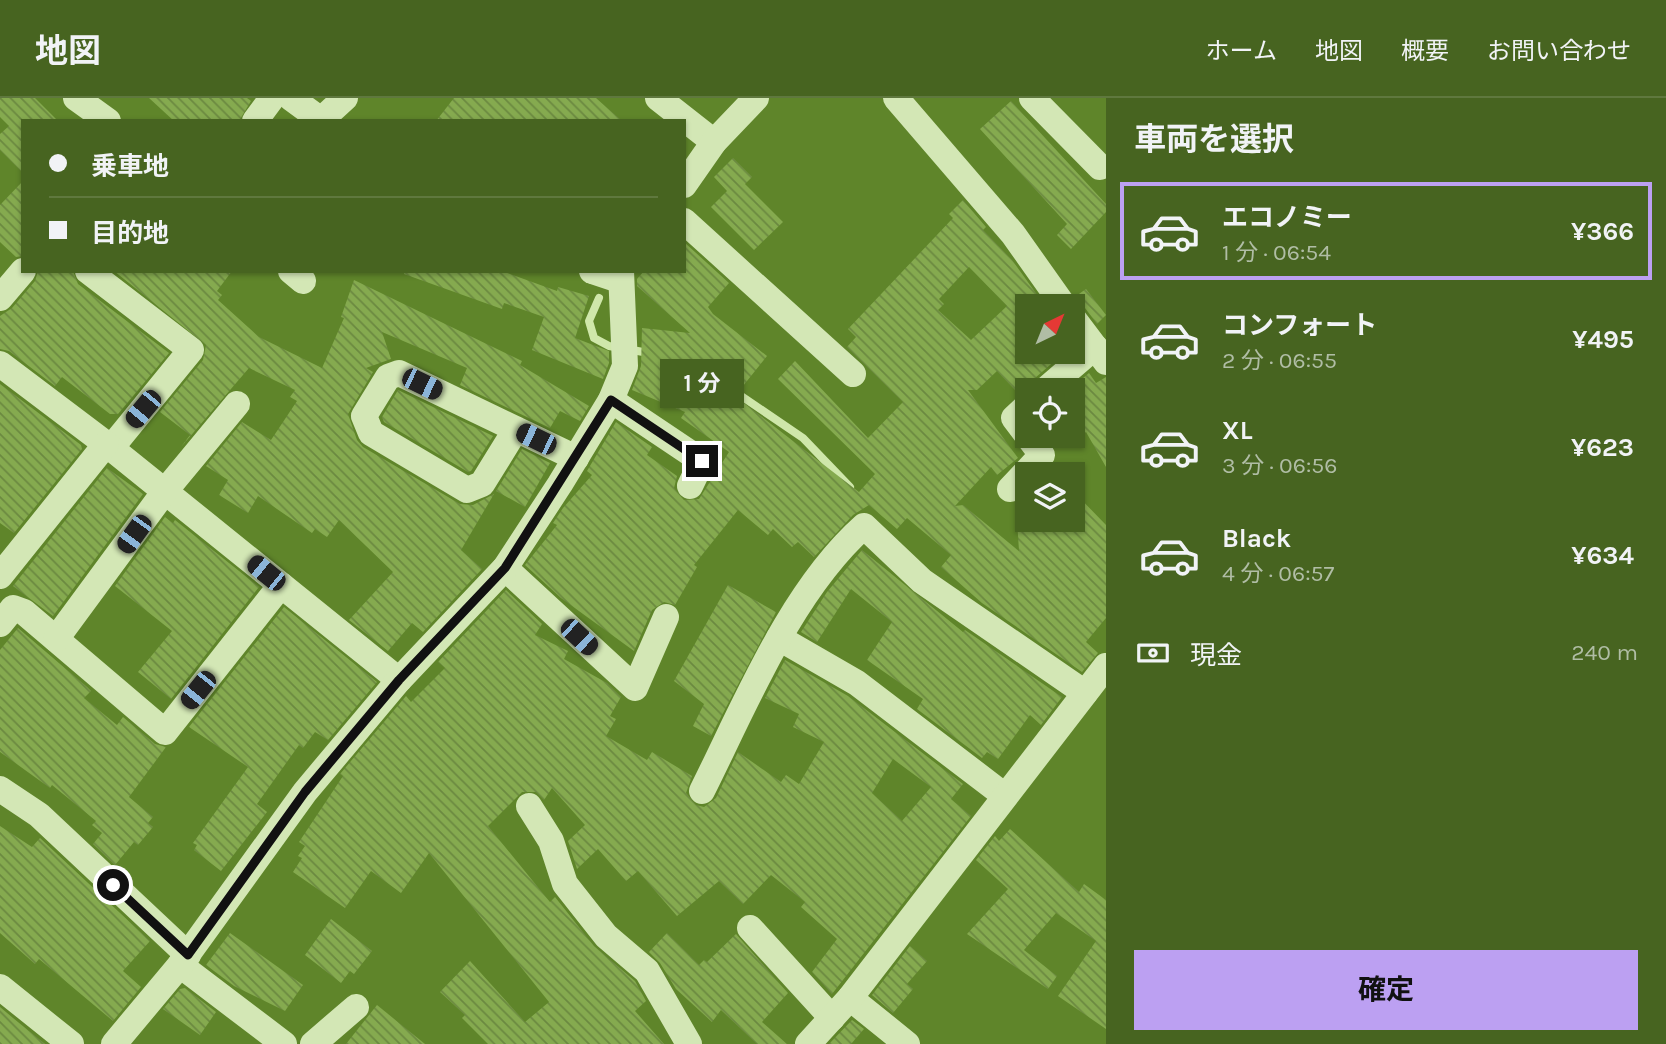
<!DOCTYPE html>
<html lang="ja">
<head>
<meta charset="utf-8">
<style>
	:root { --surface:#476420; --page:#4e6a29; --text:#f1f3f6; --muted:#b0bda5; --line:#5f783e; --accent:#bca0f2 }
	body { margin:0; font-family:Karla,"Noto Sans JP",sans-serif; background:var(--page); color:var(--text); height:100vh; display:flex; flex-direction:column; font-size:26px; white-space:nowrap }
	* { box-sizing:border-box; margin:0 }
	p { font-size:23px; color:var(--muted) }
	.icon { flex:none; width:38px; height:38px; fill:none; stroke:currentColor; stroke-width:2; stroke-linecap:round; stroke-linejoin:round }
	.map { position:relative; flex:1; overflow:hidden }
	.details { display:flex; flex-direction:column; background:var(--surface); width:560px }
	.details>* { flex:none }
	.top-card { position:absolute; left:21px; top:21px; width:665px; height:154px; border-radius:0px; box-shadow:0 2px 5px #0004; display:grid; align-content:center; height:154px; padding:0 28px; background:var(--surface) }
	.needle { width:46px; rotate:43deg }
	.fabs { position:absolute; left:1015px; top:196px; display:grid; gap:14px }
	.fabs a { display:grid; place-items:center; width:70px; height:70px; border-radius:0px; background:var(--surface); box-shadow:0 2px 5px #0004; font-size:35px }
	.end { position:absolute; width:32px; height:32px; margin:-16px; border:9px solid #111; background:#fff; box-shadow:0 0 0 4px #fff }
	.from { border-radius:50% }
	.bubble { position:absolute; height:49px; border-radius:0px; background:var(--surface); box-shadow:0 2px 5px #0004; font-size:23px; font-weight:700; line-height:49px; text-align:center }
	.car { position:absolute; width:21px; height:42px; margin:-21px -10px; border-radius:9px; box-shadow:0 0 5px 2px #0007; background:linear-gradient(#222 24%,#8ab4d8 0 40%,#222 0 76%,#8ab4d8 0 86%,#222 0) }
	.top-card b { display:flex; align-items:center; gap:24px; height:66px; font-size:26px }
	.top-card b+b { border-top:2px solid var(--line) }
	.top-card i { width:18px; height:18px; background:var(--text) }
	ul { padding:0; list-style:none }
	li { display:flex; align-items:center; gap:21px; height:98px; margin:0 14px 10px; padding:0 14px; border:4px solid transparent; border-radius:0px }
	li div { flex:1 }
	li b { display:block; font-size:26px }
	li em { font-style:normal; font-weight:700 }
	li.current { border-color:var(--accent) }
	li>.icon { width:63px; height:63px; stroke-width:1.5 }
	h2 { padding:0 28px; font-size:32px; line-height:84px }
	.pay { display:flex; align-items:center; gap:18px; height:77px; padding:0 28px; font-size:26px }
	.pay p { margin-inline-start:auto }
	.primary-button { display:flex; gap:14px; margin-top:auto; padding:14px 28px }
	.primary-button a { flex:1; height:80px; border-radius:0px; background:var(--accent); color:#111; font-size:28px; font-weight:700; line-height:80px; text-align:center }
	header { display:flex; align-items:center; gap:42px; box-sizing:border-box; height:98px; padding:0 35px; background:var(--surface); border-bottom:2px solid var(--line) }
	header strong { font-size:33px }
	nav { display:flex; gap:38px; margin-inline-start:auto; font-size:24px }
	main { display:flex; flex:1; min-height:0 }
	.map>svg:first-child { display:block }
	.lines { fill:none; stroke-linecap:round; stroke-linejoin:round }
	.stream { stroke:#cfe7aa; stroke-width:8 }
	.building { fill:url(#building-back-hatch); fill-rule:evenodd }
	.minor { stroke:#d3e7b5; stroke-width:26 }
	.route { stroke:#111; stroke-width:9 }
</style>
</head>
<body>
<header>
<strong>地図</strong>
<nav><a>ホーム</a><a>地図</a><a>概要</a><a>お問い合わせ</a></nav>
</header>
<main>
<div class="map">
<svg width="1106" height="946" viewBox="0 0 1106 946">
	<defs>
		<pattern id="building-back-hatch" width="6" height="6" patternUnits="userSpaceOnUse" patternTransform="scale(1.75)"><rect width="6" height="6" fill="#85aa4f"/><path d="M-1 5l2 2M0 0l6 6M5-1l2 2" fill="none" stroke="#6b8940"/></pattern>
	</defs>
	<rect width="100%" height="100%" fill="#5f852a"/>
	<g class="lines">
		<!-- stream -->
		<g class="stream">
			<polyline points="599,200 589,223 594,240 609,248 649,255"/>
			<polyline points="728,289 803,340 850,389"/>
		</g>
	</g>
	<!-- building -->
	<g class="building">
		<polygon points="0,0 35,0 58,23 23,23 23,75 0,52 0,36 9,28 0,19"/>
		<polygon points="149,0 247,0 251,3 239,23 174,23"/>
		<polygon points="454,0 596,0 622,23 436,23"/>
		<polygon points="1011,3 1106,106 1106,114 1071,151 1057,137 1067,126 980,31"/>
		<polygon points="733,60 752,79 745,86 783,124 754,152 711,109 727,93 714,79"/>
		<polygon points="23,83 23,158 16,159 0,144 0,107"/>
		<path d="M963,102l23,27 -3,3 29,30 31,43 -16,3v46h38l-30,26 -5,12 -12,3 -21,-22 -20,19h-9l50,68 -21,17 -6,-8 -36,39 8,-1 56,46 -2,-31h56v-29l33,34v93l-20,24 12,11 -16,19 -100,-69 -41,-36 10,-12 -44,-37 -10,11 -28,-24 -16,10 -39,42 -16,-15 -6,5 -19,-18 -5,6 -30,-25 -44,55 3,2 -22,38 -11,-3 -12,8 -18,41 -73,-53 -36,-33 32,-40 -4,-2 10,-15 29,-33 -5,-4 29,-49 36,25 -5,8 30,21 -3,12 10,12 15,-1 30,-47 -48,-34 4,-6 -53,-22 9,-24 1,-38 48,5 -53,-47v-7l7,-8h40v-29l45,41 -21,24 5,7 54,42 -32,40 124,96 16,-18 -97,-95 17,-18 73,77 35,-36 -56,-55 9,-10 -8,-8 105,-111 -4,-4zM969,169l38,39 -36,34 -33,-30 6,-6 -5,-5z"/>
		<polygon points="38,173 73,173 78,186 169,255 118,316 110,316 62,279 55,288 9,253 0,251 0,218 12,210 35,183"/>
		<polygon points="114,173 232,173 217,193 222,197 218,202 259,239 322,270 344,220 341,219 354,182 522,263 520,267 589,308 580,323 560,313 550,330 460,287 467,270 382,234 391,261 366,270 373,274 348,316 357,342 363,349 460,406 473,407 494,396 461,452 482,471 423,534 412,525 388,553 349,522 393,474 339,422 327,439 315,431 312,435 258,398 248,415 219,397 228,382 206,368 242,324 271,342 297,303 290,299 295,292 249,270 181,349 190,337 160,314 203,262 206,247"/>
		<polygon points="405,173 502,173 557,193 558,189 589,198 575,240 609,253 609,265 603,281 532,252 544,219 504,205 502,211 404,176"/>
		<polygon points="1086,191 1106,217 1097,226 1076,198"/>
		<polygon points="1089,275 1096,285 1106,279 1106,369 1086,334 1073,343 1073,292 1069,292"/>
		<polygon points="0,286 81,347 82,351 14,435 0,425"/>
		<polygon points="398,292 493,338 471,373 468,374 384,324 382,319"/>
		<polygon points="522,351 550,365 525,409 496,393"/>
		<polygon points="107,370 143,396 53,518 13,488"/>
		<polygon points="165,419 173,425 175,422 259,489 171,601 138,574 172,533 115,488"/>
		<polygon points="862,452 963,534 965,532 1062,599 1041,627 1030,617 998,661 987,654 982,660 917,611 923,601 867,562 892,524 851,491 817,544 801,534 827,494"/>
		<polygon points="728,487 776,514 711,638 693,628 704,606 674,583"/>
		<path d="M506,492l36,34 -7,11 33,16 -4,8 43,24 14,14 -11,19 6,3 -10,17 41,24 5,-8 40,24 -6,17 10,12 8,2 12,-9 22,-46 43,30 5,-7 13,9 25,-42 -31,-15 6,-13 -34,-16 20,-38 63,36 115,88 -12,15 20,17 -139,178 -20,-22 25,-33 -36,-32 4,-5 -34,-27 -28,29 -24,-23 -42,35 -39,-45 -12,10 -28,-32 -21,20 -9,-28 17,-16 -33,-37 -8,12 -8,-8h-14l-34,34 62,76 5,-5 39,49 41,35 11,20 -11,10 29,33h-176l-26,-26 3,-3 -25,-23 30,-31 55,61 24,-20 -120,-149 -28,40 -30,-22 -26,37 -52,-36 9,-14 -4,-2 7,-10 -6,-4 44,-66 -3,-2 66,-78 5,6 34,-34 -7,-6zM893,661l38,28 -29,34 -30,-28z"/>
		<polygon points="284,509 377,584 328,642 315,634 303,650 299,647 257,706 267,714 221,773 194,752 197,747 193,745 248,669 189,629"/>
		<polygon points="18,530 87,589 91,593 84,600 117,627 123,619 155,646 166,649 129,699 153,719 148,725 153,729 138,747 134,744 115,767 93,746 102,735 92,727 96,723 52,687 50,690 0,654 0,552"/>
		<polygon points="0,728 32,749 40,740 150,843 123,873 141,889 113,923 39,861 35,866 0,835"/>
		<polygon points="1010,731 1079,794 1084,786 1106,802 1106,931 1058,898 1096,843 1056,815 1024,852 1057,878 1048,891 967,836 1008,791 976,762 995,738 999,743"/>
		<polygon points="331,821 372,853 354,876 350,873 341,885 305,857"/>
		<polygon points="230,835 303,887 285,913 234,888 206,867"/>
		<polygon points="667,835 699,867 704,862 707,864 736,836 788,895 762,924 787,946 757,946 721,912 712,924 676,891 660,865 649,854"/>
		<polygon points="910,848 927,863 907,886 913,891 893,915 872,897"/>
		<polygon points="185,890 216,914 200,937 163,911 180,891"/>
		<polygon points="377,907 425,946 346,946"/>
		<polygon points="0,909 13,920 45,946 0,946"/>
		<polygon points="852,922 864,931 851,946 829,946"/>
	</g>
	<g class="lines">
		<!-- minor -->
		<g class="minor">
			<polyline points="76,0 108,23"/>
			<polyline points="291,0 321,22 345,0"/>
			<polyline points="658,0 714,44"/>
			<polyline points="896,0 1013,136 1064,208"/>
			<polyline points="1032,0 1100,69"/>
			<polyline points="255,23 272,0"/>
			<polyline points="684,87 714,44 756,0"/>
			<polyline points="684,123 853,276"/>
			<polyline points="88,173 191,252 111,350"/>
			<polyline points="291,173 303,183"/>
			<polyline points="592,173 619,182"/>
			<polyline points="0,200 23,173"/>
			<polyline points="1073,220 1106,264"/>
			<polyline points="0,266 106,346 399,582"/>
			<polyline points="1045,292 1095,249"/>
			<polyline points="611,302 702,363 690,388"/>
			<polyline points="516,331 482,386 467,392 371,335 364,318 388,279 399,275 576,360"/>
			<polyline points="1010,391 1042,357 1014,320 1027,308"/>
			<polyline points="505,470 635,590 666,519"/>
			<polyline points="0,478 106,346"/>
			<polyline points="0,526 13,510 24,514 165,634 281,487"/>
			<polyline points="779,540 857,585 1005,698"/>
			<polyline points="56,541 165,393 237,306"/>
			<polyline points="0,691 39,717 188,857"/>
			<path d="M702,693c44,-88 89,-200 162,-265l58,55 163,112"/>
			<polyline points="529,708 551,743 565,786 606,838 647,873 689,946"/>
			<polyline points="750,830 832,920"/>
			<polyline points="180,867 284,946"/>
			<polyline points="0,889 71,946"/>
			<polyline points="850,900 907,946"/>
			<polyline points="114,946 180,867 305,694 399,582 505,470 560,386 611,302 625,268 621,173"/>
			<polyline points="313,946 356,909"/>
			<polyline points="808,946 850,900 1106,568"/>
		</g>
	</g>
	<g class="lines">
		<!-- route -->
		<polyline class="route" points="113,787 188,857 305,694 399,582 505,470 611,302 702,363"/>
	</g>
</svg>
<div class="fabs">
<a><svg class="needle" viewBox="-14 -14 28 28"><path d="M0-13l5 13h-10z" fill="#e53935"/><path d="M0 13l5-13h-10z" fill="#b0bda5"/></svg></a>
<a><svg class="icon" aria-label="locate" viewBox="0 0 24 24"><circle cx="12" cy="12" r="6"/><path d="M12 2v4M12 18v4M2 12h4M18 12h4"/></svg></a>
<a><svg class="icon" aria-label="layers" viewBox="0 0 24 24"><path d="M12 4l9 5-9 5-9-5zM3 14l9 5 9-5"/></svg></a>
</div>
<i class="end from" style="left:113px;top:787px"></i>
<i class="end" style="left:702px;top:363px"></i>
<div class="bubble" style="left:660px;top:261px;width:84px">1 分</div>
<i class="car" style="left:422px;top:286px;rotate:116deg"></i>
<i class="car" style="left:143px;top:311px;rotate:220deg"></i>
<i class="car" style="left:536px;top:341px;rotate:296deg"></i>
<i class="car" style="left:134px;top:436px;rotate:216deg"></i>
<i class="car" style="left:266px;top:475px;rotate:309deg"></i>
<i class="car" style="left:579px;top:539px;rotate:133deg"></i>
<i class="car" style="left:198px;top:592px;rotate:219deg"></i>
<div class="top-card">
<b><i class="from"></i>乗車地</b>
<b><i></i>目的地</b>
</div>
</div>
<section class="details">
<h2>車両を選択</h2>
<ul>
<li class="current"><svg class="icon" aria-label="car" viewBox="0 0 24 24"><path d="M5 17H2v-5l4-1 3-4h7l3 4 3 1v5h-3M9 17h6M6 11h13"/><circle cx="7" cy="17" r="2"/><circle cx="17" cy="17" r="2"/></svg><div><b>エコノミー</b><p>1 分 · 06:54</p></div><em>¥366</em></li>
<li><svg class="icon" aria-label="car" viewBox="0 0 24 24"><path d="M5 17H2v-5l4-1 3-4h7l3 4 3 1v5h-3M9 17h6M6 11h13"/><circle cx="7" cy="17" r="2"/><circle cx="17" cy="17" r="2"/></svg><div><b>コンフォート</b><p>2 分 · 06:55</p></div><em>¥495</em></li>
<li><svg class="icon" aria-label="car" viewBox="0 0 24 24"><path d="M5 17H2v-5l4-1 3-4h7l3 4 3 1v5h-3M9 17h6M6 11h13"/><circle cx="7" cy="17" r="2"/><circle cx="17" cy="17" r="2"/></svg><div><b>XL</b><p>3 分 · 06:56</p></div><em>¥623</em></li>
<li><svg class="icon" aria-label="car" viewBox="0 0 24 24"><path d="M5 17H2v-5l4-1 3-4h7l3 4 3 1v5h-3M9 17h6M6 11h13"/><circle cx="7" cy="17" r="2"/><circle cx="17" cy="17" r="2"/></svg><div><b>Black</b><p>4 分 · 06:57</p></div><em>¥634</em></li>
</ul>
<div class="pay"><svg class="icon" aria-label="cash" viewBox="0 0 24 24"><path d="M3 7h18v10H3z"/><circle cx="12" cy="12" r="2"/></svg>現金<p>240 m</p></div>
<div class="primary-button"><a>確定</a></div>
</section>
</main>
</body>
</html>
